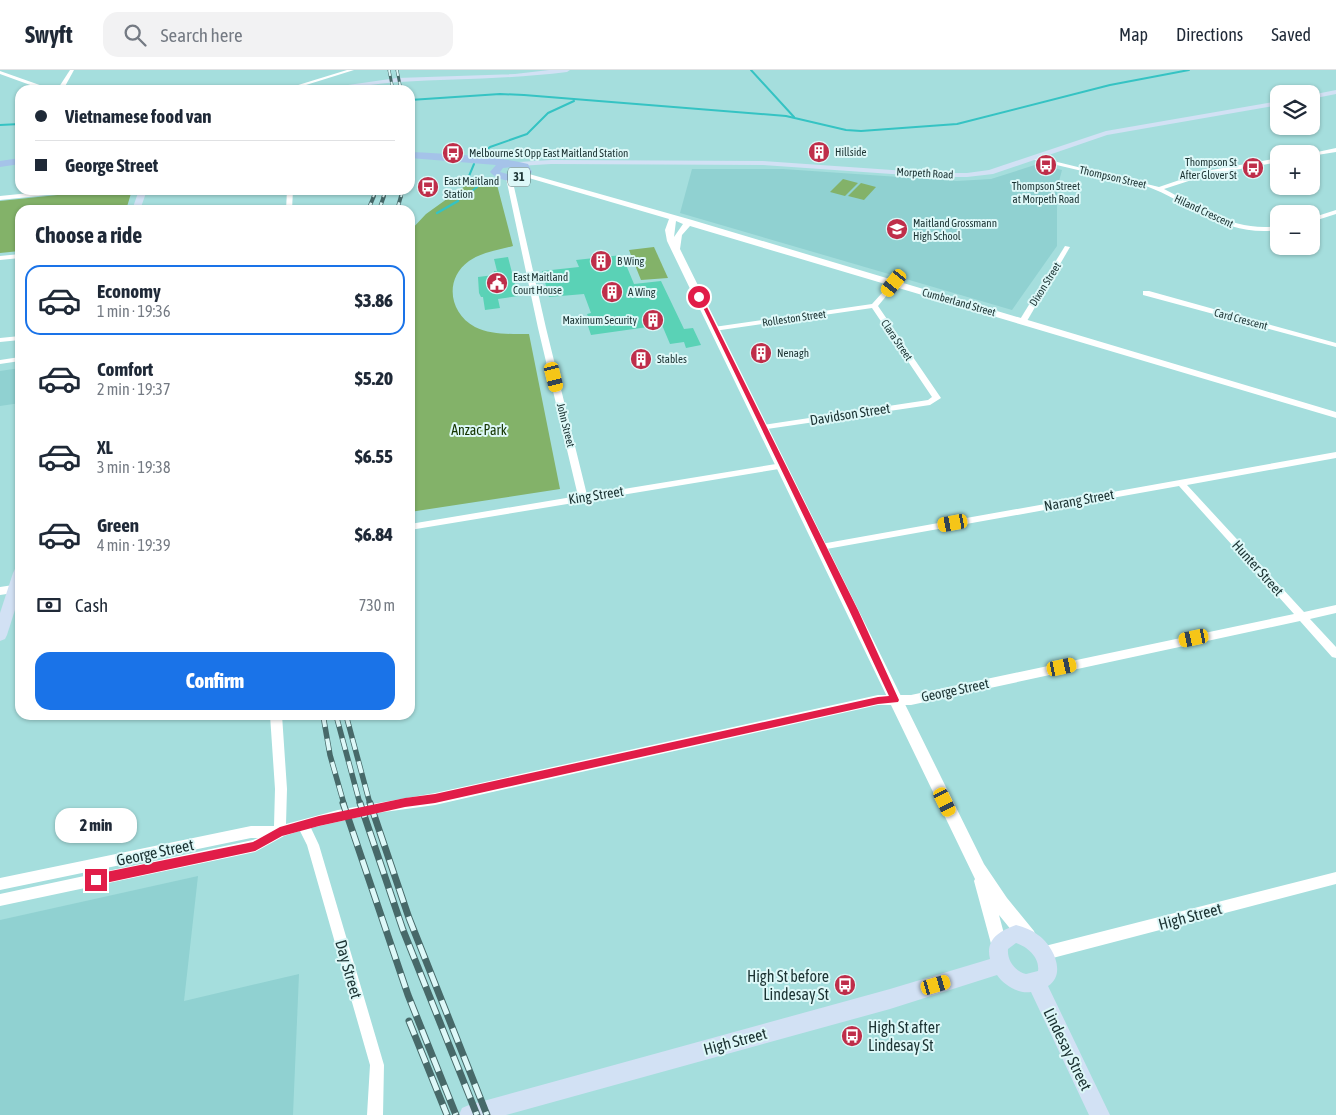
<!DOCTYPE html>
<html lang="en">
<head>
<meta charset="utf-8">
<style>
	:root { --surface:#fff; --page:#f2f2f3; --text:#1f2937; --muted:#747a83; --line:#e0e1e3; --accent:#1a73e8 }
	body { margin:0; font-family:"Asap Condensed",sans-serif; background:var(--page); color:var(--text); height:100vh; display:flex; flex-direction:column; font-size:19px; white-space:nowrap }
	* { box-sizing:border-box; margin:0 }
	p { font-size:16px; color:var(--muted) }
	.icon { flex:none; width:28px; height:28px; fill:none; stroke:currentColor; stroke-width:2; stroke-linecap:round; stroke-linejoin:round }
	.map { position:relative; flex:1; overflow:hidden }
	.details { position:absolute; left:15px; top:135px; width:400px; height:515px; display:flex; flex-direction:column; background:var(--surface); border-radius:15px; box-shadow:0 1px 4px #0004 }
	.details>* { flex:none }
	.hud { position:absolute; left:15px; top:15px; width:400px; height:110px; border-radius:15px; box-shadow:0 1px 4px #0004; display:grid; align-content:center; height:110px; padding:0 20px; background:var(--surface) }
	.controls { position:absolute; left:1270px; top:15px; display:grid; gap:10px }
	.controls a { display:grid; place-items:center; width:50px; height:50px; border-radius:10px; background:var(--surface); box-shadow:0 1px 4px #0004; font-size:25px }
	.end { position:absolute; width:22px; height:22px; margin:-11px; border:6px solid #e11d48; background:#fff; box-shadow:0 0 0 2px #fff }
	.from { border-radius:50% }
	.bubble { position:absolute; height:35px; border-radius:15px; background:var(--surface); box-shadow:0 1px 4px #0004; font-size:16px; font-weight:800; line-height:35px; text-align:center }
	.car { position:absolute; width:15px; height:30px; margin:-15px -8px; border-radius:6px; box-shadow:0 0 4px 1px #0007; background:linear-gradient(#f5c518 24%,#345 0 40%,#f5c518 0 76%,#345 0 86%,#f5c518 0) }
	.hud b { display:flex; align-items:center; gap:18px; height:48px; font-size:19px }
	.hud b+b { border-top:1px solid var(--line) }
	.hud i { width:12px; height:12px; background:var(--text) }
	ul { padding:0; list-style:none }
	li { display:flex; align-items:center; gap:15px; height:70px; margin:0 10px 8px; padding:0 10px; border:2px solid transparent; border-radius:15px }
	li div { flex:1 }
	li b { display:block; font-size:19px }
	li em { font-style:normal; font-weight:800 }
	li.current { border-color:var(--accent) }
	li>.icon { width:45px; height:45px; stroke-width:1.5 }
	h2 { padding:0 20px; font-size:22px; line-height:60px }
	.pay { display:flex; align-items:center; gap:12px; height:55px; padding:0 20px; font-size:19px }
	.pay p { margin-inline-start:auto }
	.primary-button { display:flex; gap:10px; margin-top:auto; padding:10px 20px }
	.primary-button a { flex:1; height:58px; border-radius:15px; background:var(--accent); color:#fff; font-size:20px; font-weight:800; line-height:58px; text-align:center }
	header { display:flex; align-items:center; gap:30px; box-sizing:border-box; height:70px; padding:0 25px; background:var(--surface); border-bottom:1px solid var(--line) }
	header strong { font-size:24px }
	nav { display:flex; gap:28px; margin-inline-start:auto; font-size:18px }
	.search { width:350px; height:45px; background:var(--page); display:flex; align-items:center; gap:12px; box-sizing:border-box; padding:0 18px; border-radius:15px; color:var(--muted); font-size:19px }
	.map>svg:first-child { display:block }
	.built { fill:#90d1d1 }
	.green { fill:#83b269 }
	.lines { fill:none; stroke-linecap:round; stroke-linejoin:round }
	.stream-far1 { stroke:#35c3c3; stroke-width:2 }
	.stream { stroke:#35c3c3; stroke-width:2.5 }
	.building { fill:#5ad2b6 }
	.minor { fill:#fff; fill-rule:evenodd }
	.tertiary { fill:#fff; fill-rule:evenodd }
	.secondary { fill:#d2e1f4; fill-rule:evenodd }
	.primary { fill:#a5c3e9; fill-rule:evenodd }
	.rail-far3-casing { stroke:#476969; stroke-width:3 }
	.rail-far2-casing { stroke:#476969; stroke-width:4 }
	.rail-far1-casing { stroke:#476969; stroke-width:5.5 }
	.rail-casing { stroke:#476969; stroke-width:7 }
	.rail-far3 { stroke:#ddf8f8; stroke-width:2; stroke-dasharray:6; stroke-linecap:butt }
	.rail-far2 { stroke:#ddf8f8; stroke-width:2.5; stroke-dasharray:8; stroke-linecap:butt }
	.rail-far1 { stroke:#ddf8f8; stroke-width:4; stroke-dasharray:12; stroke-linecap:butt }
	.rail { stroke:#ddf8f8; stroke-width:5; stroke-dasharray:15; stroke-linecap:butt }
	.route { fill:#e11d48 }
	.labels { text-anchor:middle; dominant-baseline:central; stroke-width:4; stroke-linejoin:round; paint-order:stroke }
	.far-poi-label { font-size:11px; fill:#1b3232; stroke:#ddf8f8; text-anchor:start }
	.far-street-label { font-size:11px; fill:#1b3232; stroke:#ddf8f8 }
	.shield { fill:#ddf8f8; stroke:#556d6d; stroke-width:1 }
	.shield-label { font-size:12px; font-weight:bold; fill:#1b3232 }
	.street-label { font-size:14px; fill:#1b3232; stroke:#ddf8f8 }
	.park-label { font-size:14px; fill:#163500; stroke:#ddf8f8 }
	.near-street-label { font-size:16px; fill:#1b3232; stroke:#ddf8f8 }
	.near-poi-label { font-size:16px; fill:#1b3232; stroke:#ddf8f8; text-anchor:end }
</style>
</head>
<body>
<header>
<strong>Swyft</strong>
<div class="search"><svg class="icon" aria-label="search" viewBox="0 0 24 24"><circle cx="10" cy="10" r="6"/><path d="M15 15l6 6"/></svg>Search here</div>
<nav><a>Map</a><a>Directions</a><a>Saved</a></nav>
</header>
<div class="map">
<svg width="1336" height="1045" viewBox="0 0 1336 1045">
	<rect width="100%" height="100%" fill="#a5dedd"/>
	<!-- built -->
	<g class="built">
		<polygon points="1038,94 1062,100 1057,119 1057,176 1012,240 680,143 692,99 783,99 957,111 991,109"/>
		<polygon points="20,298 20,333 0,336 0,301"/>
		<polygon points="198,806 184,931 299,904 293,1045 0,1045 0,850"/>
	</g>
	<!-- green -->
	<g class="green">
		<polygon points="843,109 858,113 845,126 830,122"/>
		<path d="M496,111l17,65c-15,4 -31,6 -44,15 -25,18 -20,52 6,66 16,8 37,7 54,7l31,155 -150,23v-281l16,-17 39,-28z"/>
		<polygon points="861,113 876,117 864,130 848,126"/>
		<polygon points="105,120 132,120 126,140 20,140 20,181 0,183 0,131"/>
		<polygon points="654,177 668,208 641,210 629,180"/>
	</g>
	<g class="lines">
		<!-- stream-far1 -->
		<g class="stream-far1">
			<polyline points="751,0 794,47"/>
			<polyline points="410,30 500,24 524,25 786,46 846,60 861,61 957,54 1110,15 1189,0"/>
			<polyline points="0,55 20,54"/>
			<polyline points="479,86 490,77 527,64 548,43 574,31"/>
			<polyline points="471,110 469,106 474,94"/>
			<polyline points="467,125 477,117 477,113"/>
		</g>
		<!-- stream -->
		<polyline class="stream" points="437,143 458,131"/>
	</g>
	<!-- building -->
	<g class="building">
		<polygon points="622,185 634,214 661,211 684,259 693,258 701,275 686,278 684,272 670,274 662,255 591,265 586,250 589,249 587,244 591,243 584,224 549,227 542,201 579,197 576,190"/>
		<polygon points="508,187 518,226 498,229 500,238 485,240 483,227 481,227 479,223 478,207 494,205 494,201 497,201 494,189"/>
		<polygon points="765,277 770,287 757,289 752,279"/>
	</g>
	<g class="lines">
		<!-- minor -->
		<g class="minor">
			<polygon points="70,0 74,0 63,20 57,20"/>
			<polygon points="347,0 354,0 290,20 282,20"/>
			<polygon points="0,1 51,19 52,20 44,20 0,4"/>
			<polygon points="178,17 180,20 167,20"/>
			<polygon points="1336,78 1336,82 1311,86 1311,84 1308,84"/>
			<path d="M1033,86l126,31 47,-16 73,-13v4l-72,13 -43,14c38,20 70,43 115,37v4c-56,7 -85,-26 -133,-44l-115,-27v-2z"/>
			<polygon points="509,106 512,108 546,258 587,425 782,393 786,396 785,398 410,460 410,454 578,426 538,258 506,108"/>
			<polygon points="59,120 79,120 76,122 0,130 0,126"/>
			<polygon points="287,120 293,120 292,140 286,140"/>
			<polygon points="1336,140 1336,144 1311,152 1311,148"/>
			<polygon points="1065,176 1070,177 1027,251 1023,253 1020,253 1019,251"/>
			<polygon points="20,184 20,188 0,190 0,186"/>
			<polygon points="892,212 897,213 878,236 941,328 930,335 760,360 759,358 763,355 928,330 932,327 872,238 714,261 710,259 714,257 872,234"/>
			<polygon points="1143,221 1149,221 1336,273 1336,277 1143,225"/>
			<polygon points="20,266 20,270 0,272 0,268"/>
			<polygon points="20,287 20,291 0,294 0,290"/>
			<polygon points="1336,382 1336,388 1187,415 1304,542 1336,535 1336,543 1310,549 1336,577 1336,588 1332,587 1300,551 911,635 878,635 435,735 377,743 311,758 319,775 384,995 383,1045 367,1045 370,995 307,775 300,761 284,766 255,782 0,836 0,824 253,770 258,768 251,768 0,820 0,808 251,756 274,756 275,719 270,645 282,645 287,719 286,754 338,740 435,723 878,625 911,625 1294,544 1179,416 821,480 816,477 821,474"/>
			<polygon points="20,514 20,522 0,525 0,517"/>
			<polygon points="1336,802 1336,814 1045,890 1040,888 1038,883 1040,878 1045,876"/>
		</g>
		<!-- tertiary -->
		<path class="tertiary" d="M522,102l170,48 644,192v6l-646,-192 -8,9 -2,14 304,615 23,34 27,33 2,6 -2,6 -6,2 -6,-2 -23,-28 8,30 -2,6 -6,2 -6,-2 -19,-70 1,-2 -308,-638 -2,-11 4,-11 -147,-43zM676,151l7,3 -9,13z"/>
		<!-- secondary -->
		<g class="secondary">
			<path d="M549,0h21l-3,2c-56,7 -112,7 -168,10 -25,1 -50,8 -76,8l4,-2 70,-10 118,-4z"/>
			<polygon points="1336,20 1336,24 1311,29 1311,25"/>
			<polygon points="1279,31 1279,35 1107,65 993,104 967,107 935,107 763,95 551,94 519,96 515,94 519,92 551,90 763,91 935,103 967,103 989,100 1106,61"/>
			<polygon points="139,120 147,120 140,140 132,140"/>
			<polygon points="20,498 20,524 7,565 5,569 0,571 0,543 13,503 15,499"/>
			<path d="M1016,855c8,2 16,5 22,10 15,10 29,39 10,51l62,129h-21l-58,-123c-13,2 -27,-7 -34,-17l-107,34 -384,106h-47l3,-7 7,-3 421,-116 100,-30c-5,-20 10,-28 26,-34zM1016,873c12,4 24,15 22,28l-12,3c-11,-3 -19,-13 -18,-25z"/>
		</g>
		<!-- primary -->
		<g class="primary">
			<path d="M410,82c39,2 80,3 118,12l4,8c-11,11 -31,12 -42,0l6,-7 -86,-7zM513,97l8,1 1,3 -11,4 -11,-3 3,-4z"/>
			<polygon points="20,88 20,94 0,97 0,91"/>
		</g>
		<!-- rail-far3 casing -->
		<g class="rail-far3-casing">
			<g id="rail-far3">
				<polyline points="389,0 393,20"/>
				<polyline points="397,0 401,20"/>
				<polyline points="373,127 376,120"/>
				<polyline points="383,127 386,120"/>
				<polyline points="401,127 403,120"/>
			</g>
		</g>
		<!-- rail-far2 casing -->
		<g class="rail-far2-casing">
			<g id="rail-far2">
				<polyline points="368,140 374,126"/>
				<polyline points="379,140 384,126"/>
				<polyline points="397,140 401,126"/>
			</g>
		</g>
		<!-- rail-far1 casing -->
		<g class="rail-far1-casing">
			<g id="rail-far1">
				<polyline points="323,645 330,685 344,734"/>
				<polyline points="336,645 360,734"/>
				<polyline points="346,645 370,734"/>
			</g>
		</g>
		<!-- rail casing -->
		<g class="rail-casing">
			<g id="rail">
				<polyline points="343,733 408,925 456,1045"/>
				<polyline points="360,733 403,860 477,1045"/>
				<polyline points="370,733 409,848 487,1045"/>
				<polyline points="409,951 447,1045"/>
			</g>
		</g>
		<!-- rail-far3 -->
		<use href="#rail-far3" class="rail-far3"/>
		<!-- rail-far2 -->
		<use href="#rail-far2" class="rail-far2"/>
		<!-- rail-far1 -->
		<use href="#rail-far1" class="rail-far1"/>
		<!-- rail -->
		<use href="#rail" class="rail"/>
	</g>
	<!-- route -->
	<polygon class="route" points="697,225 702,227 858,540 899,630 898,632 878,634 435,733 405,737 319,756 282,766 255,781 96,815 93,813 91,810 93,806 96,804 253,772 280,757 319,746 405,728 435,724 878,627 889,626 849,540"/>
	<!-- icons -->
	<defs>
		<g id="building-disc" transform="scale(1.125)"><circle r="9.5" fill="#bf2e4a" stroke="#ddf8f8"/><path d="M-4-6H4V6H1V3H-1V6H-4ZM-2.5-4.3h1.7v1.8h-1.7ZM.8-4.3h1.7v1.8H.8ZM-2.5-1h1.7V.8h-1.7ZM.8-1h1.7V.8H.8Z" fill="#fff"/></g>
		<g id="bus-disc" transform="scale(1.125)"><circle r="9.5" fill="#bf2e4a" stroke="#ddf8f8"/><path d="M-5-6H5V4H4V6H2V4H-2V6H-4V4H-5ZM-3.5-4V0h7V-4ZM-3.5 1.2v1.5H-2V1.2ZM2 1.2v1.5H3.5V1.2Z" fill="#fff"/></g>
		<g id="school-disc" transform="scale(1.125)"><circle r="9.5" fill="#bf2e4a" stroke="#ddf8f8"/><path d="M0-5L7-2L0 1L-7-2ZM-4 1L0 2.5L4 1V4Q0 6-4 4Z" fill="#fff"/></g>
		<g id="civic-disc" transform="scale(1.125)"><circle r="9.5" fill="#bf2e4a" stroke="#ddf8f8"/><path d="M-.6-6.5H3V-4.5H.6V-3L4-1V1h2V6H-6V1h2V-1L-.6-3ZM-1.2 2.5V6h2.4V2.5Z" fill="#fff"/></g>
	</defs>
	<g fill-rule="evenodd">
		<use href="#building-disc" x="819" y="82"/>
		<use href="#bus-disc" x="453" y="83"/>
		<use href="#bus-disc" x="1046" y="95"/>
		<use href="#bus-disc" x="1253" y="98"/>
		<use href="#bus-disc" x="428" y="117"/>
		<use href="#school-disc" x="897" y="159"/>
		<use href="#building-disc" x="601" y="191"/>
		<use href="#civic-disc" x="497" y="213"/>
		<use href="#building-disc" x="612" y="222"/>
		<use href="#building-disc" x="653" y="250"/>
		<use href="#building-disc" x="761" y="283"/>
		<use href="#building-disc" x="641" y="289"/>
		<use href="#bus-disc" x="845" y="915"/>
		<use href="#bus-disc" x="852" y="966"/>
	</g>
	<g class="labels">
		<!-- far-poi labels -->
		<g class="far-poi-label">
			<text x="835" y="82">Hillside</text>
			<text x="469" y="83">Melbourne St Opp East Maitland Station</text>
			<text x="1237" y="92" text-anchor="end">Thompson St<tspan x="1237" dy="13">After Glover St</tspan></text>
			<text x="444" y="111">East Maitland<tspan x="444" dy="13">Station</tspan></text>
			<text x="1046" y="116" text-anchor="middle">Thompson Street<tspan x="1046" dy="13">at Morpeth Road</tspan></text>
			<text x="913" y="153">Maitland Grossmann<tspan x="913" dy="13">High School</tspan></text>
			<text x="617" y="191">B Wing</text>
			<text x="513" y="207">East Maitland<tspan x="513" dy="13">Court House</tspan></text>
			<text x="628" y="222">A Wing</text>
			<text x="637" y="250" text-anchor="end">Maximum Security</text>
			<text x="777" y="283">Nenagh</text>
			<text x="657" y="289">Stables</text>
		</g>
		<!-- far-street labels -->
		<g class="far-street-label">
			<text transform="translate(925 103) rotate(3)">Morpeth Road</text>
			<text transform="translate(1113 107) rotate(13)">Thompson Street</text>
			<text transform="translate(1204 141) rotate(25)">Hiland Crescent</text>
			<text transform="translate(1045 214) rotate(-58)">Dixon Street</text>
			<text transform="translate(959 232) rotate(16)">Cumberland Street</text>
			<text transform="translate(794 248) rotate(-8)">Rolleston Street</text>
			<text transform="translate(1241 249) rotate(15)">Card Crescent</text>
			<text transform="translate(897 270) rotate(56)">Clara Street</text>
			<text transform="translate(566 355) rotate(76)">John Street</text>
		</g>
		<!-- shield labels -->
		<rect class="shield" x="508" y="97.5" width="22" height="19" rx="4"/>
		<g class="shield-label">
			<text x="519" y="107">31</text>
		</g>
		<!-- street labels -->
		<g class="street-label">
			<text transform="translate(850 344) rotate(-9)">Davidson Street</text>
			<text transform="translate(596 425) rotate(-9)">King Street</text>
			<text transform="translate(1079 430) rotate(-10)">Narang Street</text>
			<text transform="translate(1258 498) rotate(48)">Hunter Street</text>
			<text transform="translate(955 620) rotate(-12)">George Street</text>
		</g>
		<!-- park labels -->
		<g class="park-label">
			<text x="479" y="360">Anzac Park</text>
		</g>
		<!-- near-street labels -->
		<g class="near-street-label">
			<text transform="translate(155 782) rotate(-12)">George Street</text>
			<text transform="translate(1190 846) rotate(-15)">High Street</text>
			<text transform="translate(349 899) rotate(74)">Day Street</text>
			<text transform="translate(735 971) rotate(-15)">High Street</text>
			<text transform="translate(1068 979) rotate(64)">Lindesay Street</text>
		</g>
		<!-- near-poi labels -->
		<g class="near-poi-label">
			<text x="829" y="906">High St before<tspan x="829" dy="18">Lindesay St</tspan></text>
			<text x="868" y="957" text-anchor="start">High St after<tspan x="868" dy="18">Lindesay St</tspan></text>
		</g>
	</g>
</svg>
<div class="controls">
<a><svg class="icon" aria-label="layers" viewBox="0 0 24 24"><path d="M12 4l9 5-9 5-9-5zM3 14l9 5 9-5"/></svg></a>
<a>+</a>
<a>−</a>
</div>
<i class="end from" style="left:699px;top:227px"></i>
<i class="end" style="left:96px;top:810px"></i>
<div class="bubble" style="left:55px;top:738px;width:82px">2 min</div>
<i class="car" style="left:894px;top:213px;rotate:219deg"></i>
<i class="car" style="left:554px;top:307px;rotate:166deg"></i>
<i class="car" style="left:953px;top:453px;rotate:260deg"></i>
<i class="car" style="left:1194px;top:568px;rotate:258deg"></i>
<i class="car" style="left:1062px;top:597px;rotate:78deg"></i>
<i class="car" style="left:945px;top:732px;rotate:154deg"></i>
<i class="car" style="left:936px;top:915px;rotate:74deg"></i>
<div class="hud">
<b><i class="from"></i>Vietnamese food van</b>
<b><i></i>George Street</b>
</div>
<section class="details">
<h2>Choose a ride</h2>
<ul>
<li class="current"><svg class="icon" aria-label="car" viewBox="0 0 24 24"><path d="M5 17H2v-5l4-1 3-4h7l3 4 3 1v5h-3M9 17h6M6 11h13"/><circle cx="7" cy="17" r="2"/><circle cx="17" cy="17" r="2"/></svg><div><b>Economy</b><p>1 min · 19:36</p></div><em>$3.86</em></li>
<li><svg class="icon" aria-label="car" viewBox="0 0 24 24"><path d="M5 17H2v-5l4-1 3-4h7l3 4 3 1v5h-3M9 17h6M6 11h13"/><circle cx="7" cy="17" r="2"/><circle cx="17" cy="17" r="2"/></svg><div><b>Comfort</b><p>2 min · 19:37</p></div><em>$5.20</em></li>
<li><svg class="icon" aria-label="car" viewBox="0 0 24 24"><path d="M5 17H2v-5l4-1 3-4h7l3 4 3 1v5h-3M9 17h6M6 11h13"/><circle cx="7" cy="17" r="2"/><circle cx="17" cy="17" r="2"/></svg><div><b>XL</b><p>3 min · 19:38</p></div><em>$6.55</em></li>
<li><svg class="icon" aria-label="car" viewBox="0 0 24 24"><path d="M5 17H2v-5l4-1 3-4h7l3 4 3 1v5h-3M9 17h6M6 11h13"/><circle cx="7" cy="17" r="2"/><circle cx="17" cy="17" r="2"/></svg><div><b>Green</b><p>4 min · 19:39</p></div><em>$6.84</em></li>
</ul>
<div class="pay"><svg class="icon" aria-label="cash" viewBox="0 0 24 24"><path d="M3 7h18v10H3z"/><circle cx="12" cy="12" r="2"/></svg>Cash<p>730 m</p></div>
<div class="primary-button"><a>Confirm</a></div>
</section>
</div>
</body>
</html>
